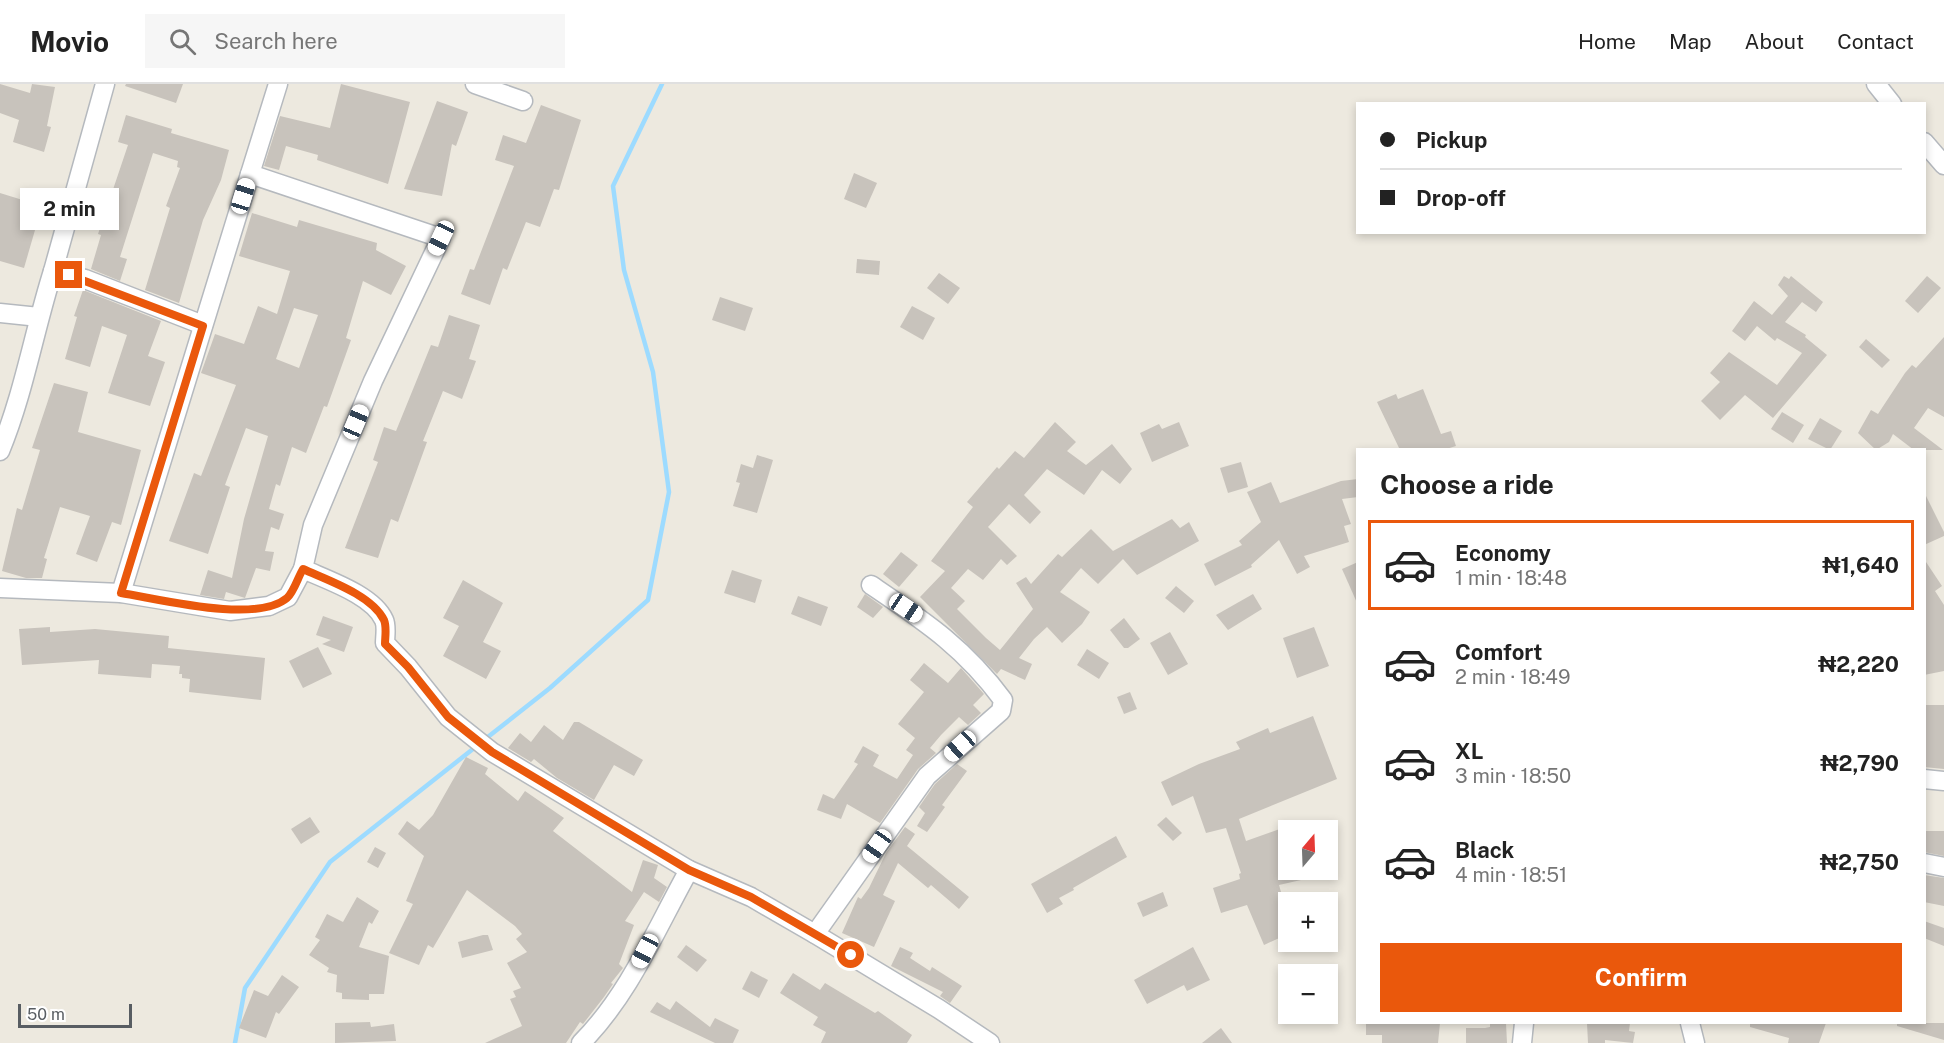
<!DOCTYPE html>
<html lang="en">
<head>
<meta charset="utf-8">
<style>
	:root { --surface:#fff; --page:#f6f6f6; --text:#222; --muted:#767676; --line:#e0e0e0; --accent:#ea580c }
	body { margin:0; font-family:"Public Sans",sans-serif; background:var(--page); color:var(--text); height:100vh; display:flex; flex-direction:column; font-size:22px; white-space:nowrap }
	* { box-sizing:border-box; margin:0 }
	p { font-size:20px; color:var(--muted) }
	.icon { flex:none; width:33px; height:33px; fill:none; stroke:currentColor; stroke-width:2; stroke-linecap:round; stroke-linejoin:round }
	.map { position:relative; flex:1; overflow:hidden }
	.panel { position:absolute; left:1356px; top:364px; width:570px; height:576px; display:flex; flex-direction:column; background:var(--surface); border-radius:0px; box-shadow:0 3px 9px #0003 }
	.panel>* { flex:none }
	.guide { position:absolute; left:1356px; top:18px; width:570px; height:132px; border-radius:0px; box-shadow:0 3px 9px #0003; display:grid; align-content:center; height:132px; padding:0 24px; background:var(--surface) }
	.needle { width:39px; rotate:19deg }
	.controls { position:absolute; left:1278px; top:736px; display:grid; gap:12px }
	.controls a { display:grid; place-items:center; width:60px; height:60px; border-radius:0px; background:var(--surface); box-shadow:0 3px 9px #0003; font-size:30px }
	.scale { position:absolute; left:18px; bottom:15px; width:114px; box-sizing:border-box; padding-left:6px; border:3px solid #585d62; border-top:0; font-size:16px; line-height:21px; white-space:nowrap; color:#585d62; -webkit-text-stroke:4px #fff; paint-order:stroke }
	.end { position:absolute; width:27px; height:27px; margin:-14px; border:8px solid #ea580c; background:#fff; box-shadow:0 0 0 3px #fff }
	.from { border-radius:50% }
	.bubble { position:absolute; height:42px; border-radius:0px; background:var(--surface); box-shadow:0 3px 9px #0003; font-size:20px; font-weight:700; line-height:42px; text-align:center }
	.car { position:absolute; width:18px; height:36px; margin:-18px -9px; border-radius:8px; box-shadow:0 0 4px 2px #0007; background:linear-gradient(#fff 24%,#345 0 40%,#fff 0 76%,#345 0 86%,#fff 0) }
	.guide b { display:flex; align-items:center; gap:21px; height:57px; font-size:22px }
	.guide b+b { border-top:2px solid var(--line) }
	.guide i { width:15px; height:15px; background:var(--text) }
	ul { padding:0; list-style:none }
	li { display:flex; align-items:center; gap:18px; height:90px; margin:0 12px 9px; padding:0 12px; border:3px solid transparent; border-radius:0px }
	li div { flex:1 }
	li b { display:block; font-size:22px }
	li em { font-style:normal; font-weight:700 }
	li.on { border-color:var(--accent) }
	li>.icon { width:54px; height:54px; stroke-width:1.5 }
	h2 { padding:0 24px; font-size:27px; line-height:72px }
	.button { display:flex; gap:12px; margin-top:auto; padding:12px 24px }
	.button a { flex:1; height:69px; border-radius:0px; background:var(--accent); color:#fff; font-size:24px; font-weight:700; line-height:69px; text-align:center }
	header { display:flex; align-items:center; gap:36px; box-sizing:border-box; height:84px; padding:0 30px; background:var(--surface); border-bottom:2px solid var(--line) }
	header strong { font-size:28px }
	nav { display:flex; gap:33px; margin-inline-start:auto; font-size:21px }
	.search { width:420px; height:54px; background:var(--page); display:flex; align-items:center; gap:15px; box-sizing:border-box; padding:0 21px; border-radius:0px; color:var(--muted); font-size:22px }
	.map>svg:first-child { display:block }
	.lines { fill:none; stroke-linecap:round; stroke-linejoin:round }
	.stream { stroke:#9ddbff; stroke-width:4.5 }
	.building { fill:#c8c3bc; fill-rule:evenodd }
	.minor-casing { stroke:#b5b9be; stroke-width:21 }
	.minor { stroke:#fff; stroke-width:18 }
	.route { stroke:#ea580c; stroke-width:8 }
</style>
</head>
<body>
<header>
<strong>Movio</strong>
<div class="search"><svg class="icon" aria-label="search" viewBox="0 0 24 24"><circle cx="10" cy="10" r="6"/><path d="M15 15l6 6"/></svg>Search here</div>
<nav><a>Home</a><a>Map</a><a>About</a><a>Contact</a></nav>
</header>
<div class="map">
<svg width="1944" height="959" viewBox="0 0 1944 959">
	<rect width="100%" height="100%" fill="#ede9df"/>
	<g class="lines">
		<!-- stream -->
		<g class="stream">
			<polyline points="484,656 550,604 648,516 669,408 653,288 624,186 613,102 662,0"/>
			<polyline points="235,959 245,904 330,778 478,661"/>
		</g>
	</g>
	<!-- building -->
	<g class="building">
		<polygon points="0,0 30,9 32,0 55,3 47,42 51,43 44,68 13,58 19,36 0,29"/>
		<polygon points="126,0 183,0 176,19 125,2"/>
		<polygon points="341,0 410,18 388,100 317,76 318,71 286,62 279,86 264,82 280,32 330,44"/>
		<polygon points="437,17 468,28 456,62 452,60 442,112 404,105"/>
		<polygon points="541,21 581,36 559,106 554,105 540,143 526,138 507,186 503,184 490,221 461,210 470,185 474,186 514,82 495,76 503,51 526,59"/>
		<polygon points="126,31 172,45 171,49 229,66 221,96 203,136 179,219 145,206 170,124 166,122 180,84 177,83 178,77 153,69 120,173 127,175 120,197 91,185 101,151 98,150 128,61 118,58"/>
		<polygon points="854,89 877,99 866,124 844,115"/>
		<polygon points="0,109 42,122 24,184 0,177"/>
		<path d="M252,129l45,14 2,-7 78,23 -1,7 30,16 -15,29 -28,-14 -17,57 5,2 -24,67 -3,-1 -18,47 -14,-6 -12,39 -4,-2 -7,25 15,5 -5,16 -8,-3 -6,24 9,1 -4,19 -14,-3 -11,30 -19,-6 -2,7 -24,-4 8,-25 24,8 12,-59 24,-83 -22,-8 -21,57 5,2 -22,67 -39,-13 25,-68 7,3 35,-91 -35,-12 14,-39 29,10 14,-38 19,8 13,-43 -51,-15zM294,224l24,7 -19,53 -23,-9z"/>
		<polygon points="857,175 880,177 879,191 856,189"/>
		<polygon points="939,189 960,204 948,220 927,204"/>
		<polygon points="1784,192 1789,195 1791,192 1823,218 1816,228 1802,218 1785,238 1806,251 1805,253 1827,271 1773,334 1745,311 1720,336 1701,317 1720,298 1710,289 1729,268 1777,301 1802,269 1777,254 1775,257 1757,242 1745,257 1732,247 1754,217 1772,231 1788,212 1778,201"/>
		<polygon points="1927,192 1941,204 1918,229 1905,217"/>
		<polygon points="83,206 161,237 148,272 165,278 150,322 108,309 127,251 102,242 90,283 65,275 77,233 74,232"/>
		<polygon points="720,213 753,224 745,247 712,236"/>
		<polygon points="912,222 935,234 923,256 900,243"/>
		<polygon points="449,231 480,241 469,275 476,277 462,315 443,307 423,357 427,358 398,438 391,435 378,474 345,464 378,378 373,376 384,343 396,347 431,261 438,263"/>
		<polygon points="1944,253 1944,333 1928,324 1914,344 1943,366 1914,366 1893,350 1889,358 1876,366 1858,349 1871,326 1878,330 1905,289 1912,281 1916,284"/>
		<polygon points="1866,255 1890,276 1882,284 1859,263"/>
		<polygon points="54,299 88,308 78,348 141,366 121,441 112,438 97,478 76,470 90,432 60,423 44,474 47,475 42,494 26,494 2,487 17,424 22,426 40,366 32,364"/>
		<polygon points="1423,305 1441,350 1451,347 1456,362 1443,366 1400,366 1377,318 1396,310 1398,315"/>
		<polygon points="1782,328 1804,341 1793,359 1771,345"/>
		<polygon points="1820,334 1842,347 1830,366 1808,355"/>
		<polygon points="1055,338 1076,358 1067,367 1086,381 1112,360 1132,385 1120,400 1102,386 1084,411 1047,385 1024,411 1041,428 1030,440 1009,420 988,443 1017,472 1007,481 1001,475 983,496 968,485 951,504 965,517 957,525 986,554 1000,566 1033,525 1016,499 1026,493 1031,500 1058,470 1062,473 1091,445 1113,467 1172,435 1180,444 1189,438 1199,457 1137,491 1123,475 1098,500 1081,484 1060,508 1090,528 1082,540 1062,559 1047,543 1034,555 1019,574 1032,580 1025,596 1001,585 997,590 920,513 945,487 931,477 973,423 967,418 997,383 999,385 1015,367 1024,374"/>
		<polygon points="1179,338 1189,362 1152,378 1140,349 1159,340 1162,345"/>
		<polygon points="757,371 773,376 757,429 733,422 740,399 736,398 741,380 753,384"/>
		<polygon points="1241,378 1248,403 1228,409 1220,384"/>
		<polygon points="1358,395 1358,413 1342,415 1351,440 1344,442 1349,458 1304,472 1310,483 1297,490 1279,456 1251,481 1252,483 1215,502 1204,480 1242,461 1239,457 1261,438 1247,408 1271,398 1280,419 1341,397"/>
		<polygon points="1924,408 1944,448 1944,452 1924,461"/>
		<polygon points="901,468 918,481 899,503 883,490"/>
		<polygon points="1924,475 1942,502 1935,507 1944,521 1944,587 1924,591"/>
		<polygon points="1358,478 1358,521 1342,485"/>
		<polygon points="732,486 762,496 755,519 724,509"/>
		<polygon points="463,496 503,519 483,558 501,567 486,595 443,572 459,542 443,534"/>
		<polygon points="1176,502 1194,517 1184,529 1165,514"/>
		<polygon points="865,510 883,523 873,534 857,523"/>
		<polygon points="1253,510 1262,525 1228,546 1216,531"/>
		<polygon points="798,512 828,523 821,542 791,530"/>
		<polygon points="323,532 353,543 344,568 322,560 331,556 316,551"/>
		<polygon points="1124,534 1140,555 1128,564 1124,564 1110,546"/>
		<polygon points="50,543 50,548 95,545 169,552 168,564 265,574 261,616 189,608 190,595 182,594 182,590 179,590 180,582 152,580 151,594 98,590 99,576 22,581 19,545"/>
		<polygon points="1314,543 1329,582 1297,594 1283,554"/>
		<polygon points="1170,548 1188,580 1168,591 1150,559"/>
		<polygon points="318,563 332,590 303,604 289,577"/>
		<polygon points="1087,565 1109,579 1099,595 1077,581"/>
		<polygon points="924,579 948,599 961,584 984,610 973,621 981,629 968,641 959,633 941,651 930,664 936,669 918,685 880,739 847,720 841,735 817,726 823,710 834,715 858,680 854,678 863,662 879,671 873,682 897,695 913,671 906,666 915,654 898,640 924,608 910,596"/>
		<polygon points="1130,608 1137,625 1124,630 1117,613"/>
		<polygon points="1924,621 1944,621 1944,685 1924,683"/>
		<polygon points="1313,632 1337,695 1239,735 1246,757 1288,742 1288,786 1322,786 1323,791 1279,801 1288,832 1288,850 1264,861 1247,821 1221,829 1213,804 1240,795 1239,790 1241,789 1226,744 1206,749 1193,712 1172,722 1161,698 1199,680 1240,665 1236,658 1268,644 1270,649"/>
		<polygon points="574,638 579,638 643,676 634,692 614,681 594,716 557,694 534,675 531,678 508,664 520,649 531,658 544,641 563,656"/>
		<polygon points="466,673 488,684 485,690 518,717 525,707 564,734 553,747 632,808 643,776 658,781 654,794 667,803 659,818 644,808 629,831 625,837 634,841 619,880 623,884 611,899 613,900 604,913 583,940 580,938 566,959 485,959 522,942 510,915 516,913 513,907 521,904 507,879 527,868 516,855 522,850 515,842 467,806 433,864 428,861 419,881 389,869 413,820 406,817 424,772 398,750 407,737 419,746 433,731"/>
		<polygon points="957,680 967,687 942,721 945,723 927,748 917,742 925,729 919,723 935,700"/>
		<polygon points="310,733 320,748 301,760 291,745"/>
		<polygon points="1166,733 1182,749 1173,757 1157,741"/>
		<polygon points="905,743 915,750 907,762 969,813 959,825 931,801 928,804 898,779 883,811 895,817 874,863 842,849 858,813 861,815 869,804 886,769"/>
		<polygon points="1924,747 1944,747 1944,772 1924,768"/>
		<polygon points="1116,752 1127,773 1073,804 1074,806 1059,814 1063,820 1047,829 1031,800"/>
		<polygon points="375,763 386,769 378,784 367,778"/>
		<polygon points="1924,791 1944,794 1944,822 1924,818"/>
		<polygon points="1163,808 1168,822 1143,833 1137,819"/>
		<polygon points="357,813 379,827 372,840 369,838 359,863 389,872 384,910 369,910 369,916 342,915 342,909 336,908 337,891 327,888 329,884 309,871 320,856 315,853 327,830 343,838"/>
		<polygon points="1924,837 1944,844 1944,862 1924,854"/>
		<polygon points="483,851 488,851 493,866 462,874 458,858"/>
		<polygon points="686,861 707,876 697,888 677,873"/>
		<polygon points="900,863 913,869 910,874 930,887 932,883 962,902 950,919 940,912 943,908 891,882"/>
		<polygon points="1193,863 1210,896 1187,907 1184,901 1147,920 1134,896"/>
		<polygon points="751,887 768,896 759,914 742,905"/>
		<polygon points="793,889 820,906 825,899 875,929 878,927 912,951 907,959 821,959 826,948 813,941 818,933 780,909"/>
		<polygon points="282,891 299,903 279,930 276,928 266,954 239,944 254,906 268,912"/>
		<polygon points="676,917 710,943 715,934 739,946 733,959 715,959 650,928 657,918 670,926"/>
		<polygon points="370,938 371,943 394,940 396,957 335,959 335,939"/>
		<polygon points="1366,939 1440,939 1438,959 1382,959 1382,951 1366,951"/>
		<polygon points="1490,939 1506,939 1507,959 1466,959 1466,944 1485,944 1490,943"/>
		<polygon points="1587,939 1630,939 1629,947 1635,948 1633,959 1605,956 1605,959 1588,959"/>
		<polygon points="1750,939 1826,939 1819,959 1788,959 1789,954 1750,943"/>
		<polygon points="1897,939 1944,939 1944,956 1897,942"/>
		<polygon points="1221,944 1232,959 1202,959"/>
	</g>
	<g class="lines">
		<!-- minor casing -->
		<g class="minor-casing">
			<g id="minor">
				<polyline points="105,0 53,187 85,195 203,241"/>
				<polyline points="475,0 523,17"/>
				<polyline points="1876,0 1892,20"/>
				<polyline points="1924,58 1944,81"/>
				<polyline points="250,90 278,0"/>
				<polyline points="0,229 39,233"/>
				<path d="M0,367c24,-58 34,-120 53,-180"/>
				<polyline points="0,504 121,509 230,527 269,522 288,513 303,485"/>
				<path d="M121,509l129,-419 191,64 -68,143 -60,144 -10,44c24,11 70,26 81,51 3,6 1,17 1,23l23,24 40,50 44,35 197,118 62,27 64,37 124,75 51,34"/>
				<polyline points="1924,695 1944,697"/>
				<polyline points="1924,779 1944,783"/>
				<path d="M815,850l112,-158 74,-65 2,-11c-39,-53 -79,-79 -132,-115"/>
				<polyline points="1690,939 1695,959"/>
				<path d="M581,959c48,-48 75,-114 108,-173"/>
				<polyline points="1522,959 1524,939"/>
			</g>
		</g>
		<!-- minor -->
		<use href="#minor" class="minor"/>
	</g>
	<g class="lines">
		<!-- route -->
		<path class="route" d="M69,191l134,51 -82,267c38,6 135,31 166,5 7,-6 11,-21 16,-29 24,11 69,26 81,51 3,7 1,17 1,24l23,23 40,50 44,35 197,118 62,27 100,58"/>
	</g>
</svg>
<div class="controls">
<a><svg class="needle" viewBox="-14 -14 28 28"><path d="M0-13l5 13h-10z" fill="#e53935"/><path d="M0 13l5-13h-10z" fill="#767676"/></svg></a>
<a>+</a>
<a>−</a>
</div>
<div class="scale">50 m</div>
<i class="end from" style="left:851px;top:871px"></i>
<i class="end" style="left:69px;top:191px"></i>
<div class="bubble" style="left:20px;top:104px;width:99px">2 min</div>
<i class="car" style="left:243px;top:112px;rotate:17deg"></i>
<i class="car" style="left:441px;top:154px;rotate:205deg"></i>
<i class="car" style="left:356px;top:338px;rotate:23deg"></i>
<i class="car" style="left:906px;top:524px;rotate:124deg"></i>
<i class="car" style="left:960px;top:662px;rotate:228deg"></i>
<i class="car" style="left:877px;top:762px;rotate:215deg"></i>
<i class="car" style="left:645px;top:867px;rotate:208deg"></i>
<div class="guide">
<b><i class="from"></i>Pickup</b>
<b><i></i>Drop-off</b>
</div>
<section class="panel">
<h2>Choose a ride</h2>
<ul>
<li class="on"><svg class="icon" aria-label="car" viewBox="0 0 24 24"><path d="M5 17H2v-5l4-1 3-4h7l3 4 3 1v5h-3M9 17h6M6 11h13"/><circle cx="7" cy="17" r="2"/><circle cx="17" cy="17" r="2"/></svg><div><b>Economy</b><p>1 min · 18:48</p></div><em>₦1,640</em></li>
<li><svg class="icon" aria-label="car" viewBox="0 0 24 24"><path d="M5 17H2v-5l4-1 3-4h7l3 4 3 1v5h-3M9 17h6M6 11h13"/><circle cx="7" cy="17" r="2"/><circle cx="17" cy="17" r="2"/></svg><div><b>Comfort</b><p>2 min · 18:49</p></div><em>₦2,220</em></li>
<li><svg class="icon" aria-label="car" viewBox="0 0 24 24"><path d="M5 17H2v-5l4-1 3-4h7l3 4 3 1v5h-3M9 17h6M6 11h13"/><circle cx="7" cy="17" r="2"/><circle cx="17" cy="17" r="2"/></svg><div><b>XL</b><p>3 min · 18:50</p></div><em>₦2,790</em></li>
<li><svg class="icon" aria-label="car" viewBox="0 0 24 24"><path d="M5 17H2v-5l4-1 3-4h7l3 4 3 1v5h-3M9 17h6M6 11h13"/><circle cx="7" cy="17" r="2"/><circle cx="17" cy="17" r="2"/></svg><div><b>Black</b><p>4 min · 18:51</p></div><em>₦2,750</em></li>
</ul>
<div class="button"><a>Confirm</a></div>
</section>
</div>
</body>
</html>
